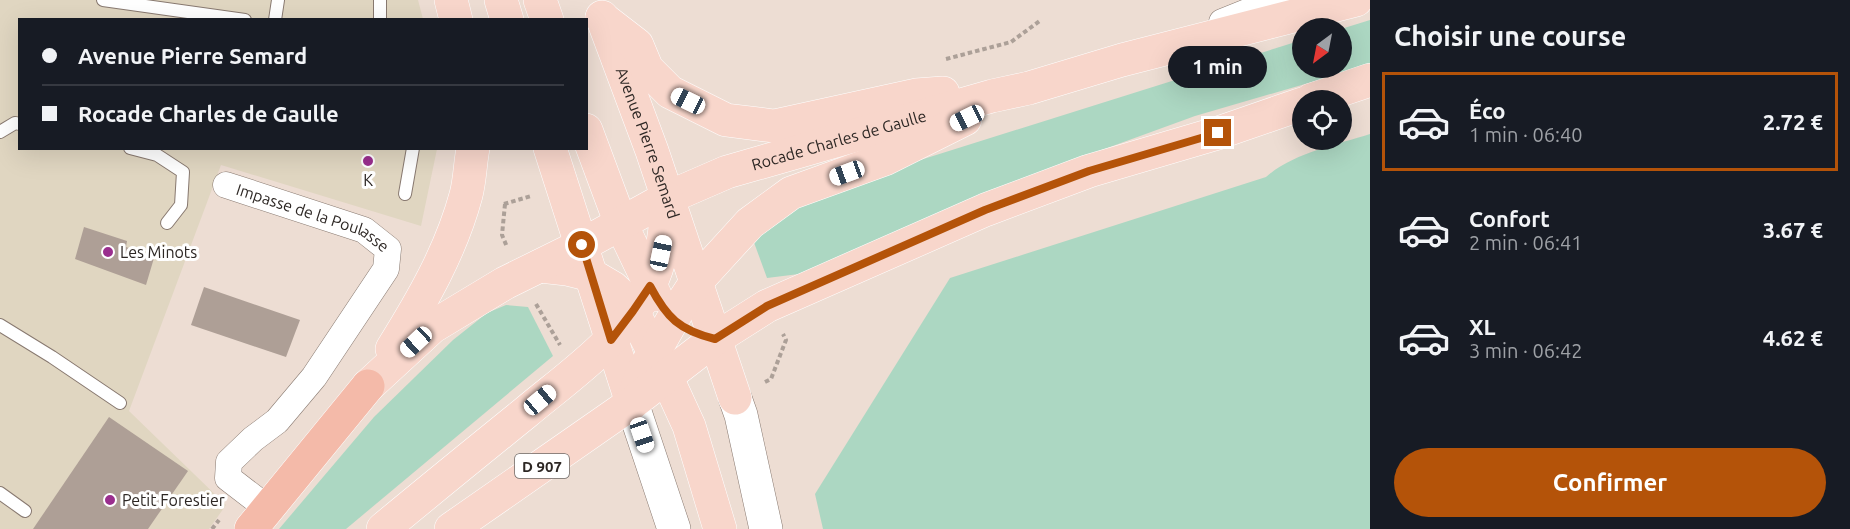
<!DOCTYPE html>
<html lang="fr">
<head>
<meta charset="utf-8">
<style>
	:root { --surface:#171b24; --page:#20242c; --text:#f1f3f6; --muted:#9ea1a6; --line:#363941; --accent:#b45309 }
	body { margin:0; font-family:Ubuntu,sans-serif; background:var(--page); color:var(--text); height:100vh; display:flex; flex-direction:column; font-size:22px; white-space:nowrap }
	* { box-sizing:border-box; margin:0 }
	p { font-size:20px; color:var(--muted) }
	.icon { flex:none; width:33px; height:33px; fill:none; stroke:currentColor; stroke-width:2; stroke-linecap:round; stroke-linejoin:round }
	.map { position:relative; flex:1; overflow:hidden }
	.sheet { display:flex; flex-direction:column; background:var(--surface); width:480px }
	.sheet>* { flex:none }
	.guide { position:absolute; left:18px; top:18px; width:570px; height:132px; border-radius:0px; box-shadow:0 6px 24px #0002; display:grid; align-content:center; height:132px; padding:0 24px; background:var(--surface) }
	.needle { width:39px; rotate:212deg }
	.tools { position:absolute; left:1292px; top:18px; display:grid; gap:12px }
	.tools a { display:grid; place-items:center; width:60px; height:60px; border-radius:50%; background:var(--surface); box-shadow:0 6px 24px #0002; font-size:30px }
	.end { position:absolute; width:27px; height:27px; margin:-14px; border:8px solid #b45309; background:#fff; box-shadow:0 0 0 3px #fff }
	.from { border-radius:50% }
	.bubble { position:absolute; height:42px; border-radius:21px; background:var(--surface); box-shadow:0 6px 24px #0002; font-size:20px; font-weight:700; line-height:42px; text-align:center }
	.car { position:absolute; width:18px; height:36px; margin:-18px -9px; border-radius:8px; box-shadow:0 0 4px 2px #0007; background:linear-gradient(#fff 24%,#345 0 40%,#fff 0 76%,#345 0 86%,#fff 0) }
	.guide b { display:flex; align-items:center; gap:21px; height:57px; font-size:22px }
	.guide b+b { border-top:2px solid var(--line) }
	.guide i { width:15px; height:15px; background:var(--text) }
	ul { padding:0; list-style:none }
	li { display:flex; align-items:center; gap:18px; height:99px; margin:0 12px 9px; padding:0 12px; border:3px solid transparent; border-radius:0px }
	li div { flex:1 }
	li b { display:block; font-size:22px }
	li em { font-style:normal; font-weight:700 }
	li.current { border-color:var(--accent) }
	li>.icon { width:54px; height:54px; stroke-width:1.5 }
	h2 { padding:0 24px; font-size:27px; line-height:72px }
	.cta { display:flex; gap:12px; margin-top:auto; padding:12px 24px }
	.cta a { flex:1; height:69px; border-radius:36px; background:var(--accent); color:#fff; font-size:24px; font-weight:700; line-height:69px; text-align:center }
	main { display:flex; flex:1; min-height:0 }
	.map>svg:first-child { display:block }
	.industrial { fill:#e0d6c1 }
	.green { fill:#acd7c2 }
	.building { fill:#ae9f96 }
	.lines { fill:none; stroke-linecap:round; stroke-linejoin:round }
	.lane-casing { stroke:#887970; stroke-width:14 }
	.street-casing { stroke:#887970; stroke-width:27 }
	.secondary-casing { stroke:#887970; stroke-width:34 }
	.primary-casing { stroke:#fff; stroke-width:34 }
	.highway-casing { stroke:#fff; stroke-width:34 }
	.path { stroke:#aca098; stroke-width:4; stroke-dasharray:4.5 3; stroke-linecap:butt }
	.lane { stroke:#fff; stroke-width:12 }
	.street { stroke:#fff; stroke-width:26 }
	.secondary { stroke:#fff; stroke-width:33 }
	.primary { stroke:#f8d6cb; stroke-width:33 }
	.highway { stroke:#f4baa9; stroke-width:33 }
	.route { stroke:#b45309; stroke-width:8 }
	.poi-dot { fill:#9a2e8e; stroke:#fff; stroke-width:2 }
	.labels { text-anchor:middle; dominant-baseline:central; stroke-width:6; stroke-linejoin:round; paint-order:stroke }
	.shield { fill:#fff; stroke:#6c6866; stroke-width:1.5 }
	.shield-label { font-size:15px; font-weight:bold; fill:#2d2724 }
	.street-label { font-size:16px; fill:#2d2724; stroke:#fff }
	.poi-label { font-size:16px; fill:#2d2724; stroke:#fff; text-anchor:start }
</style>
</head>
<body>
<main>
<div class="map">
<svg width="1370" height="529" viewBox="0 0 1370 529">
	<rect width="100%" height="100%" fill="#edddd3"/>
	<!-- industrial -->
	<polygon class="industrial" points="0,0 418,0 423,19 20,20 20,148 437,149 421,226 221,165 129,411 226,505 209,529 0,529"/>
	<!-- green -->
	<g class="green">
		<polygon points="1370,20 1370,65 1195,116 1011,183 799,274 767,278 752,237 825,190 1302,40 1302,68 1341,68 1341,29"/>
		<path d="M1370,134v395h-547l-8,-35 135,-216 316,-101c27,-24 70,-32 104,-43z"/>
		<polygon points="506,305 528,307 553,356 346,529 279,529 374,417 453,340 487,313"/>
	</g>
	<!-- building -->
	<g class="building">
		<polygon points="84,227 127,241 126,247 154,258 146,285 75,259"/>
		<polygon points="204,287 300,320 286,357 191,325"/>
		<polygon points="109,417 188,471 148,529 33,529"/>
	</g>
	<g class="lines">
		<!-- lane casing -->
		<g class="lane-casing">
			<g id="lane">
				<polyline points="103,0 245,20"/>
				<polyline points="275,20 278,0"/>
				<polyline points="380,20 380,0"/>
				<polyline points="0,132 15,123 20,124"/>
				<polyline points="130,148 157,155 183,172 181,205 167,223"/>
				<polyline points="405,194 413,148"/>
				<polyline points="0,325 52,357 120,403"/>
				<polyline points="0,493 25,511"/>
			</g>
		</g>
		<!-- street casing -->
		<g class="street-casing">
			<g id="street">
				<polyline points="1222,22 1277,0"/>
				<path id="s1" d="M226,185l138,45 24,19 -2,20 -72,108 -37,44 -24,18 -24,23 -1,16 39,30"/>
			</g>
		</g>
		<!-- secondary casing -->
		<g class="secondary-casing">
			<g id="secondary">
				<polyline points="735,398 741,415 766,529"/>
				<polyline points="632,403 674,529"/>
			</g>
		</g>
		<!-- primary casing -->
		<g class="primary-casing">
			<g id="primary">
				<polyline points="451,0 456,20"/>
				<polyline points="501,0 507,20"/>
				<polyline points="540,0 547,20"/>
				<path id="s2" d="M602,17l50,134 83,247"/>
				<polyline points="602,18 637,45 647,69 670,92 726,120 774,126 916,95 943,93"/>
				<polyline points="1311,100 1370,80"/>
				<polyline points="586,130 621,224 655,295"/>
				<polyline points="550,148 632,403"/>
				<polyline points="540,266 567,269 591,275 613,288 628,302 667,378 689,426 720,529"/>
				<path d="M392,349c30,-48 59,-98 74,-154 4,-15 4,-31 7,-47"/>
				<path id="s3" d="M368,386l64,-59 73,-44 77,-38 85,-47 60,-26 265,-76 37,-8 93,-28 234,-60"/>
				<polyline points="632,403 642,373 681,305 696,282 750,223 791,193 885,159 965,119"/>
				<path d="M383,529c47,-39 95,-78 142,-116 44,-37 98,-73 124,-126 14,-28 17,-59 18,-89"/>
				<polyline points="451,529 632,403 715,339 767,306 985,210 1089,171 1218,133 1302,104"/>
			</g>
		</g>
		<!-- highway casing -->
		<g class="highway-casing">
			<polyline id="highway" points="251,529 368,386"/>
		</g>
		<!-- path -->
		<g class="path">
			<polyline points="946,59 1011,42 1041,20"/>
			<polyline points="504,204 531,196"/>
			<polyline points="505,204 502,235 507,247"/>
			<polyline points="536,304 560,345"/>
			<polyline points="765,382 771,379 786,340 783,334"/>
			<polyline points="212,529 219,520"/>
		</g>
		<!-- lane -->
		<use href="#lane" class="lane"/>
		<!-- street -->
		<use href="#street" class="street"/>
		<!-- secondary -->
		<use href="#secondary" class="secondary"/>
		<!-- primary -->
		<use href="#primary" class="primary"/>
		<!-- highway -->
		<use href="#highway" class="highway"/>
	</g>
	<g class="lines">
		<!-- route -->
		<path class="route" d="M582,245l29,95 22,-29 17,-25c17,32 29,44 65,53l52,-33 218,-96 104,-39 129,-38"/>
	</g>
	<!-- markers -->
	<g class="poi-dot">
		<circle cx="368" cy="161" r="6"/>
		<circle cx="108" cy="252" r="6"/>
		<circle cx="110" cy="500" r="6"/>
	</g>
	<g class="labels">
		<!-- shield labels -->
		<rect class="shield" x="515" y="454" width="54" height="24" rx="4.5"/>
		<g class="shield-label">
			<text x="542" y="466">D 907</text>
		</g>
		<!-- street labels -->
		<g class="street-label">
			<text stroke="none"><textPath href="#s3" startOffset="537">Rocade Charles de Gaulle</textPath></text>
			<text stroke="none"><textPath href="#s2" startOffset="134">Avenue Pierre Semard</textPath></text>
			<text stroke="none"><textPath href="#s1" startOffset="93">Impasse de la Poulasse</textPath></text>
		</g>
		<!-- poi labels -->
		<g class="poi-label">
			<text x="368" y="180" text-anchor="middle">K</text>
			<text x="120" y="252">Les Minots</text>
			<text x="122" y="500">Petit Forestier</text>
		</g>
	</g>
</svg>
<div class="tools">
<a><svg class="needle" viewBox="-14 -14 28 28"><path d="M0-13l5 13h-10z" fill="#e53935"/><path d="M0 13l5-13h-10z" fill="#9ea1a6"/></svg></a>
<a><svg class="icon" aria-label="locate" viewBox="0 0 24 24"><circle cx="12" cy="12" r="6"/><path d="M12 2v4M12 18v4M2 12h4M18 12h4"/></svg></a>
</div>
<i class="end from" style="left:582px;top:245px"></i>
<i class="end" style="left:1218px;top:133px"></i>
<div class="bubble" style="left:1168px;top:46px;width:99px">1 min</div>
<i class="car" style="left:688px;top:101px;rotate:296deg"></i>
<i class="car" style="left:967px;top:118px;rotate:244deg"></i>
<i class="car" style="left:847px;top:173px;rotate:250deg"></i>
<i class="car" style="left:661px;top:253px;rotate:12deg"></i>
<i class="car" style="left:416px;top:342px;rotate:227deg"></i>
<i class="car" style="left:540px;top:400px;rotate:50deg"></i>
<i class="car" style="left:642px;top:435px;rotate:161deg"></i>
<div class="guide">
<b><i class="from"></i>Avenue Pierre Semard</b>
<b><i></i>Rocade Charles de Gaulle</b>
</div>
</div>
<section class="sheet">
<h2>Choisir une course</h2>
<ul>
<li class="current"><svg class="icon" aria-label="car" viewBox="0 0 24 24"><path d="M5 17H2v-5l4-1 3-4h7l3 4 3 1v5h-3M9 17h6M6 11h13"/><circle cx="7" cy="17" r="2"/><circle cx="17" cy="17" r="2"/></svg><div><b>Éco</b><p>1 min · 06:40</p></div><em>2.72 €</em></li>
<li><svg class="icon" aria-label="car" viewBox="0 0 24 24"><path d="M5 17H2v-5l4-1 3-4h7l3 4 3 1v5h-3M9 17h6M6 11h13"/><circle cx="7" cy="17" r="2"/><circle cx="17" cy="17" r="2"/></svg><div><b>Confort</b><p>2 min · 06:41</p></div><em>3.67 €</em></li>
<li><svg class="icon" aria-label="car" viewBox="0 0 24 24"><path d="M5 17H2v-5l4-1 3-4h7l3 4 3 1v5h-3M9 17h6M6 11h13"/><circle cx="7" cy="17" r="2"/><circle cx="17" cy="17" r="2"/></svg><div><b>XL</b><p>3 min · 06:42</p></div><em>4.62 €</em></li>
</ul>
<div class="cta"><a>Confirmer</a></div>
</section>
</main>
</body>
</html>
